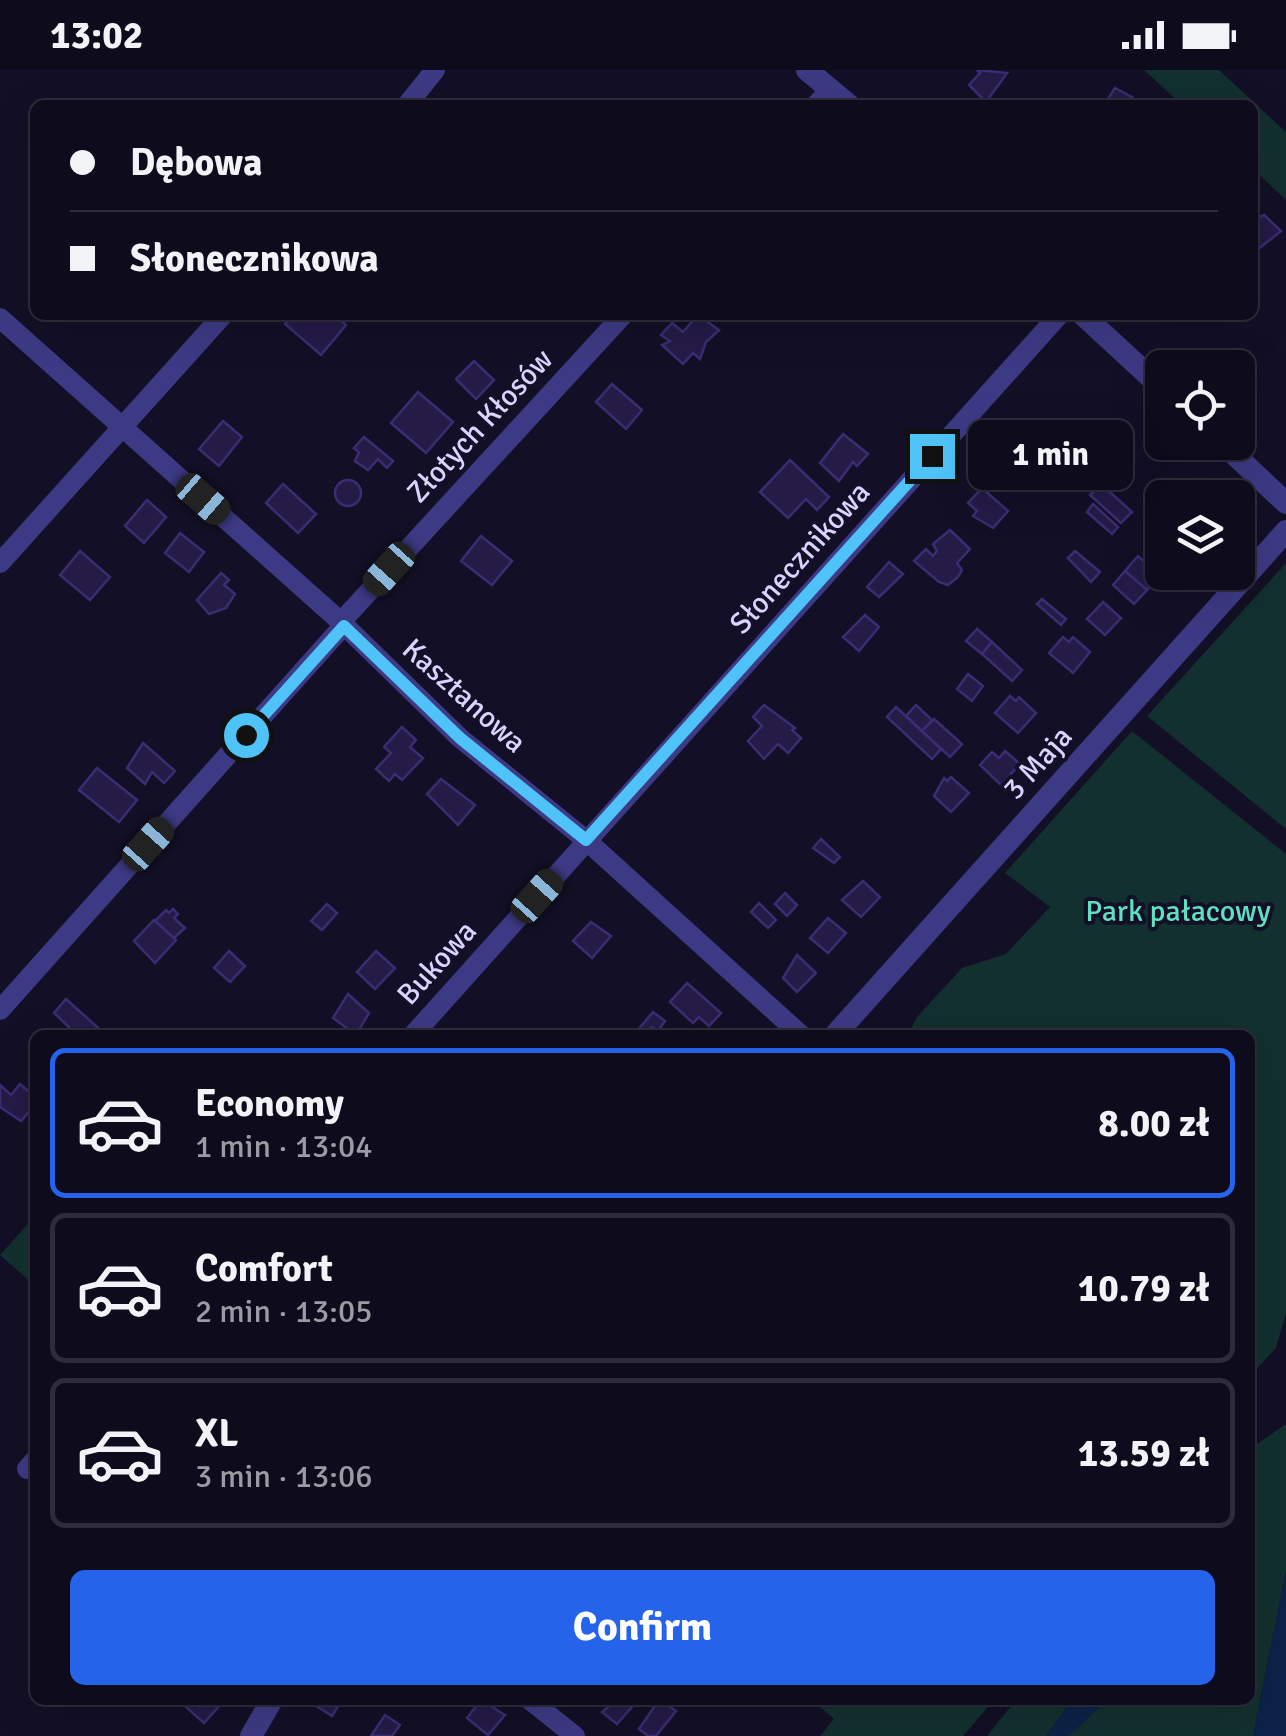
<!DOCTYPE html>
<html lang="en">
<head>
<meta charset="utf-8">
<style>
	:root { --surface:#0e0b1c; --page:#171425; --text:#f1f3f6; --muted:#9b9ba3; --line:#2e2b3b; --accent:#2563eb }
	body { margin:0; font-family:Signika,sans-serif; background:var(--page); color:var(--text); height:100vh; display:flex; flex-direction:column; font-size:38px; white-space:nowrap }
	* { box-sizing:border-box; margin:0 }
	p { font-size:32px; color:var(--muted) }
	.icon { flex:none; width:55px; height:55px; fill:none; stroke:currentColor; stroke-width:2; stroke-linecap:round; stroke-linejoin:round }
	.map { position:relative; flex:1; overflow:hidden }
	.side { position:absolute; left:30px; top:960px; width:1225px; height:675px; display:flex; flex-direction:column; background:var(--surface); border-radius:15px; box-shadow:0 10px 40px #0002,0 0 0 2px var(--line) }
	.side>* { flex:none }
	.banner { position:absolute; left:30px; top:30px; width:1228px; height:220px; border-radius:15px; box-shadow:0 10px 40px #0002,0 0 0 2px var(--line); display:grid; align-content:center; height:220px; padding:0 40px; background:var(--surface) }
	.tools { position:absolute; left:1145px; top:280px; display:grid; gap:20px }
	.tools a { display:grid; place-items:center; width:110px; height:110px; border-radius:15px; background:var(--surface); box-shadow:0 10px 40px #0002,0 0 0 2px var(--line); font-size:50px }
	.end { position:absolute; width:45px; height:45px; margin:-22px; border:12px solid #4fc3f7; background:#111; box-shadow:0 0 0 5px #111 }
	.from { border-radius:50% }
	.bubble { position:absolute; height:70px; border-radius:15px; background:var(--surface); box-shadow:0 10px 40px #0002,0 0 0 2px var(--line); font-size:32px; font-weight:700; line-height:70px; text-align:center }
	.car { position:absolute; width:30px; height:60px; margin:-30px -15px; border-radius:12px; box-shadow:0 0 8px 2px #0007; background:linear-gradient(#222 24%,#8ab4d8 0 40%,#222 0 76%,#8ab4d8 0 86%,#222 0) }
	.banner b { display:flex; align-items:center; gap:35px; height:95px; font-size:38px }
	.banner b+b { border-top:2px solid var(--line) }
	.banner i { width:25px; height:25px; background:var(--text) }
	ul { padding:18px 0 0; list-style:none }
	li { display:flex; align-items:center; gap:30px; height:150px; margin:0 20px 15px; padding:0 20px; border:5px solid var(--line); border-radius:15px }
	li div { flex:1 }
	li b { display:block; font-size:38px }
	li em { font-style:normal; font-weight:700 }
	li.current { border-color:var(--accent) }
	li>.icon { width:90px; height:90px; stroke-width:1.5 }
	.primary-button { display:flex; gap:20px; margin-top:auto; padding:20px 40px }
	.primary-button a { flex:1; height:115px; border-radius:15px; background:var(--accent); color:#fff; font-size:40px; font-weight:700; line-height:115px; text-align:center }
	.status { display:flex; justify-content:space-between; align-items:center; height:70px; padding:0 50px; background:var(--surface); direction:ltr }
	.status svg { height:28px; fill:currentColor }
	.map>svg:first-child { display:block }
	.green { fill:#12302f }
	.water { fill:#0c2248 }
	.building { fill:#241b47; stroke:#3b2d73; stroke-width:2.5 }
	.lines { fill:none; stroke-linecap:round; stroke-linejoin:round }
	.minor { stroke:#3d3a85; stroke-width:20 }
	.tertiary { stroke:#3d3a85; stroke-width:22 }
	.route { stroke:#4fc3f7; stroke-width:12 }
	.labels { text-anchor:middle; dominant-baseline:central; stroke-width:8; stroke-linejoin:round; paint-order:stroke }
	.street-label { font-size:30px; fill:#d9d4ff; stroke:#130f26 }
	.park-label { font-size:30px; fill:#5fe0c0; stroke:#130f26 }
</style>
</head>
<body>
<div class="status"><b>13:02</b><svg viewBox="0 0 49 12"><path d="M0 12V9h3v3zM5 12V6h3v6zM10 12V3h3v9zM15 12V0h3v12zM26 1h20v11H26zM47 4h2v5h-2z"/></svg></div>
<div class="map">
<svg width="1286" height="1666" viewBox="0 0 1286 1666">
	<rect width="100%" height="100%" fill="#130f26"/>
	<!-- green -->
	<g class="green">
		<polygon points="1144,0 1219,0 1286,62 1286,130 1253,99 1252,35 1182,35"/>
		<polygon points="1286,493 1286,759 1147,646"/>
		<polygon points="1132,661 1286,784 1286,1243 1276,1278 1250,1306 1250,965 908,965 917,947 962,898 1006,884 1050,837 1005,803"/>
		<polygon points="35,1146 35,1216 0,1185"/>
		<polygon points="1286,1354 1286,1501 1253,1666 1068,1666 1107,1630 1250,1630 1250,1379"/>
		<polygon points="812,1630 994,1630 963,1666 820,1666 834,1649"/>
		<polygon points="1016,1630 1072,1630 1046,1666 987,1666"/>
	</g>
	<!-- water -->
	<g class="water">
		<polygon points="1286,1501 1286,1666 1253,1666"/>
		<polygon points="1072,1630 1107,1630 1068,1666 1046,1666"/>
	</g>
	<!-- building -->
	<g class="building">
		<polygon points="977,0 1007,3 986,32 969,15 980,3"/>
		<polygon points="1115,18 1132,27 1134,35 1104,35"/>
		<polygon points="1264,145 1281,161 1256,181 1252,150"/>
		<polygon points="293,245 335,245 346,255 321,285 285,254"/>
		<polygon points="698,245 719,260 706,272 700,289 693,283 683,294 662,275 670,271 661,265 672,253 683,262"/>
		<polygon points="474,291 494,310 476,329 456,309"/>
		<polygon points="612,314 642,340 626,359 596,332"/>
		<polygon points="418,322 453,352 426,383 391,353"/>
		<polygon points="223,351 242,367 219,396 199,379"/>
		<polygon points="843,364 868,384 857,396 853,392 839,411 820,393"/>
		<polygon points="364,367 393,391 387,398 378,389 368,400 355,391 359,382 354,378"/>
		<polygon points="790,390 829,427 817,440 806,429 788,448 760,422"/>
		<circle cx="348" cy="423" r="13"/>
		<polygon points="283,414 316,444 298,463 266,433"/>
		<polygon points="1101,414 1132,442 1121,453 1090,425"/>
		<polygon points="982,418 1008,441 993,458 973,446 977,441 968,433"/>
		<polygon points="147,430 166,447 144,473 125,456"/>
		<polygon points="1093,434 1118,457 1112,464 1087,442"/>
		<polygon points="950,460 970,479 957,493 962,500 958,507 948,515 939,512 914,491 926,479 933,486 937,481 933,474"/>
		<polygon points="180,463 204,482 189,502 165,483"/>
		<polygon points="481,466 512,491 492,515 461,491"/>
		<polygon points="80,481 110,507 90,530 60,505"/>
		<polygon points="1075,481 1100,502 1091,512 1068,488"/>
		<polygon points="1138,486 1160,506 1147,520 1125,501"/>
		<polygon points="889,492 903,504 879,527 867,517"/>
		<polygon points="1125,501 1147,520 1134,534 1113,515"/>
		<polygon points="221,503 229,510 224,515 235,524 226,538 209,544 197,530"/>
		<polygon points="1042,529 1066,549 1061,555 1037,534"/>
		<polygon points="1103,532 1121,548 1105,565 1087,549"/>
		<polygon points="865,545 879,557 859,581 843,567"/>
		<polygon points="977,559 992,572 982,584 966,571"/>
		<polygon points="1063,567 1069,572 1073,567 1090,582 1073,603 1049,583"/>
		<polygon points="992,572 1022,600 1012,611 982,584"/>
		<polygon points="968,604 983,616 972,631 957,619"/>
		<polygon points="1010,626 1016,631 1019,627 1036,643 1018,663 995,643"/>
		<polygon points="764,635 795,658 792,660 801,668 788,683 778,674 764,689 748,671 762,656 753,647"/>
		<polygon points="916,635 932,650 922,661 906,646"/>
		<polygon points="896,637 941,679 932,689 887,647"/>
		<polygon points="934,649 962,674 950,687 922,661"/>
		<polygon points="402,657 416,670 410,677 423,688 402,710 395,704 389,711 376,699 391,683 384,677"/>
		<polygon points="143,673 175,701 164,713 152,702 145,714 127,698"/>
		<polygon points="1005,681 1020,694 1001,715 980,695 992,682 999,688"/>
		<polygon points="97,698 137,730 119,752 79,720"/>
		<polygon points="951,707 969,723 951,742 934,726 944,708 947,711"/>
		<polygon points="441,709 475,735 458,755 427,724"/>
		<polygon points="821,769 840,787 834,793 813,778"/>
		<polygon points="863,811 880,827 861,847 842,830"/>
		<polygon points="785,823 797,835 787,846 775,834"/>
		<polygon points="759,833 776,850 768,858 751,842"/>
		<polygon points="327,834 337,843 322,860 311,851"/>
		<polygon points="173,839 178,844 174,848 185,858 174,868 155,851 166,840 169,843"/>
		<polygon points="828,848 846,863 828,883 810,868"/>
		<polygon points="154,850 176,870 155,893 134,871"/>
		<polygon points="591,852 611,866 592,888 573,871"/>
		<polygon points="229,881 245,896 230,912 214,898"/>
		<polygon points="376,881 395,898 375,919 357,902"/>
		<polygon points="797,885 816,903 797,922 783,908"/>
		<polygon points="687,913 721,943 709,956 699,947 693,953 670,932"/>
		<polygon points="348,924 369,943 356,965 333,948"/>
		<polygon points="66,929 106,965 66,965 69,957 54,943"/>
		<polygon points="653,942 665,951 658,961 652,957 643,965 637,961"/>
		<polygon points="20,1014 35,1027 35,1035 21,1051 0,1037 0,1015 11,1025"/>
		<polygon points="192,1630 217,1630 221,1634 204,1653 186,1637"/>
		<polygon points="307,1630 342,1630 332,1646"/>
		<polygon points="481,1630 505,1645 488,1665 467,1648"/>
		<polygon points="616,1630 638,1630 617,1654 602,1642"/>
		<polygon points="659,1630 676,1641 656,1666 648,1666 639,1659"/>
		<polygon points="385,1645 400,1655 392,1666 371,1666"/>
	</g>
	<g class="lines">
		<!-- minor -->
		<g class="minor">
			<polyline points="407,35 435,0"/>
			<polyline points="816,35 830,19"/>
			<polyline points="0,248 341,552 460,668 586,770 801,965"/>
			<polyline points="0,493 223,245"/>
			<polyline points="341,552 623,245"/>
			<polyline points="0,940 344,555"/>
			<polyline points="413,965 1059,245"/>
			<polyline points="27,1399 35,1390"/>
			<polyline points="530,1630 575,1666"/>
		</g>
		<!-- tertiary -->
		<g class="tertiary">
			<polyline points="807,0 849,35"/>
			<polyline points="1083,245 1162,318"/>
			<polyline points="1221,372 1286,433"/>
			<polyline points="835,965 1286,461"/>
			<polyline points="251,1666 272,1630"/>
		</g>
	</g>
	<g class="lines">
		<!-- route -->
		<polyline class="route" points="246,665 344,556 460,668 586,770 932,386"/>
	</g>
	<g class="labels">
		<!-- street labels -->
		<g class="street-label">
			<text transform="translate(480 356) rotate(-47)">Złotych Kłosów</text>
			<text transform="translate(800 488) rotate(-48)">Słonecznikowa</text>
			<text transform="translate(464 626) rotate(42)">Kasztanowa</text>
			<text transform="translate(1038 693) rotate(-48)">3 Maja</text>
			<text transform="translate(437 893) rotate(-48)">Bukowa</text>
		</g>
		<!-- park labels -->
		<g class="park-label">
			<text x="1178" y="841">Park pałacowy</text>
		</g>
	</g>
</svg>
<div class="tools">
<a><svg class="icon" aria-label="locate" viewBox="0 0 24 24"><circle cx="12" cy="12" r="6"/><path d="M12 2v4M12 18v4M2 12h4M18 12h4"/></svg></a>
<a><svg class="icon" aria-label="layers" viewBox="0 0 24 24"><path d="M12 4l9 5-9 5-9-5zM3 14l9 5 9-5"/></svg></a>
</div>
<i class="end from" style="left:246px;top:665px"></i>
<i class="end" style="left:932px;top:386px"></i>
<div class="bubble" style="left:968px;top:350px;width:165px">1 min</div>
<i class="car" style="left:203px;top:429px;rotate:131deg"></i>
<i class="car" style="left:389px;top:499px;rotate:222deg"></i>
<i class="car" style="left:148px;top:774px;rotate:42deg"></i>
<i class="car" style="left:537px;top:826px;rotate:42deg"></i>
<div class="banner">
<b><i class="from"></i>Dębowa</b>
<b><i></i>Słonecznikowa</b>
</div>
<section class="side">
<ul>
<li class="current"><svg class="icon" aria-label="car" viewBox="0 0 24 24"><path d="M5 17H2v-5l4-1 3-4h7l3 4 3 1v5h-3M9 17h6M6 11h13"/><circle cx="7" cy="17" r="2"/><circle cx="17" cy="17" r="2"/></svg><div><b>Economy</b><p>1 min · 13:04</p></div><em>8.00 zł</em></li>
<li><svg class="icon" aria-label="car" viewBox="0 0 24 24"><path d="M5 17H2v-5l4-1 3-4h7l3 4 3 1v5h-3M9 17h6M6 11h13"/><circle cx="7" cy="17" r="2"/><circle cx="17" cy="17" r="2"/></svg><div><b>Comfort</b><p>2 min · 13:05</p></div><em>10.79 zł</em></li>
<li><svg class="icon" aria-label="car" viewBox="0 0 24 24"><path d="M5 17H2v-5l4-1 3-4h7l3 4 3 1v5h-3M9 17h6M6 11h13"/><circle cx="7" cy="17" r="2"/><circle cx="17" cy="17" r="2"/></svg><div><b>XL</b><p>3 min · 13:06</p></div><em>13.59 zł</em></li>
</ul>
<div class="primary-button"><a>Confirm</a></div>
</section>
</div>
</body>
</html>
